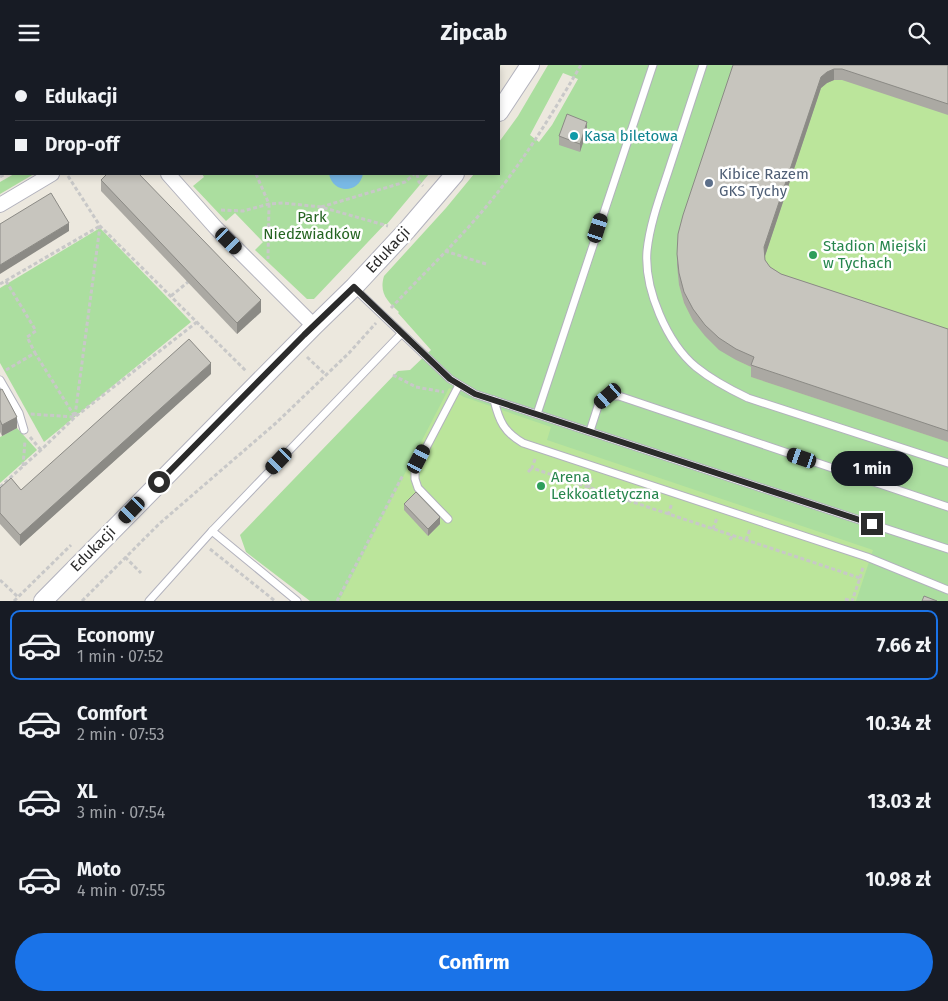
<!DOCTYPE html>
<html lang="en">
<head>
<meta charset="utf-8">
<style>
	:root { --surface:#171b24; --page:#20242c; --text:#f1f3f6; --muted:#9ea1a6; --line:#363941; --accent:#1a73e8 }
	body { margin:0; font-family:"Fira Sans",sans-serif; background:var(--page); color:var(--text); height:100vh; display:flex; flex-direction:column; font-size:19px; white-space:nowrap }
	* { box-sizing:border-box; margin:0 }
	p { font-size:16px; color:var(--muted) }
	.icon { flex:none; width:28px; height:28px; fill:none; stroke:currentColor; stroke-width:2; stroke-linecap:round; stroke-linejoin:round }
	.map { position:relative; height:536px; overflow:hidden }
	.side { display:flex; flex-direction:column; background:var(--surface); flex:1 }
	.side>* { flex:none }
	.banner { position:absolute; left:0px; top:0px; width:500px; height:110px; box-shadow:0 2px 8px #0003; display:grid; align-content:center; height:110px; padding:0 15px; background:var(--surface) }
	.end { position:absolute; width:22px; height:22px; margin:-11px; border:6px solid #2b2b2b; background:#fff; box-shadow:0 0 0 2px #fff }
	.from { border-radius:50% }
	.bubble { position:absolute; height:35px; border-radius:18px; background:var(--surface); box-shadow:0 2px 8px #0003; font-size:16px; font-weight:700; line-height:35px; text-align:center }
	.car { position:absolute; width:15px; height:30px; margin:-15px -8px; border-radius:6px; box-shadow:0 0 4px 1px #0007; background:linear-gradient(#222 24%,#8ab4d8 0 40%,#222 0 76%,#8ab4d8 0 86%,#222 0) }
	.banner b { display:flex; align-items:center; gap:18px; height:48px; font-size:19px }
	.banner b+b { border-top:1px solid var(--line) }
	.banner i { width:12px; height:12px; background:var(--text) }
	ul { padding:9px 0 0; list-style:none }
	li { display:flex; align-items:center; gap:15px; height:70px; margin:0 10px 8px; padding:0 5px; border:2px solid transparent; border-radius:10px }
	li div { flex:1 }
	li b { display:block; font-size:19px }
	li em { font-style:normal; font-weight:700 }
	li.current { border-color:var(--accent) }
	li>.icon { width:45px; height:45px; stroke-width:1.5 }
	.cta { display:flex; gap:10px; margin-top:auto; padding:10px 15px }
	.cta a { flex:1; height:58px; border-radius:30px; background:var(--accent); color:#fff; font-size:20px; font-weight:700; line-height:58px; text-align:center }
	header { display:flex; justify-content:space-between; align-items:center; height:65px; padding:0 15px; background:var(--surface); font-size:22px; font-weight:700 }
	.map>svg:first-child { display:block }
	.green { fill:#abde9f; fill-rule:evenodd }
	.pitch { fill:#bbe59b }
	.water { fill:#79b9e6 }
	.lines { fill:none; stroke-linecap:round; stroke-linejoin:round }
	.service-casing { stroke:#b2b2bd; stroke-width:9 }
	.minor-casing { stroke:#b2b2bd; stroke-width:16 }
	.tertiary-casing { stroke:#b2b2bd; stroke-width:20 }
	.path { stroke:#c8c8c8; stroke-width:3; stroke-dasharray:4 2.5; stroke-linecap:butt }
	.service { stroke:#fff; stroke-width:7 }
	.minor { stroke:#fff; stroke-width:14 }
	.tertiary { stroke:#fff; stroke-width:18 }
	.wall { fill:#aba9a3 }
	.shaded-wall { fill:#8b8a85 }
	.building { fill:#c7c5be; stroke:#8b8a85 }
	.route { stroke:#2b2b2b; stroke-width:6 }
	.culture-dot { fill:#0f9aa8; stroke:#fff; stroke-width:2 }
	.service-dot { fill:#5c6f8a; stroke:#fff; stroke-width:2 }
	.leisure-dot { fill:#2e9e5b; stroke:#fff; stroke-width:2 }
	.labels { text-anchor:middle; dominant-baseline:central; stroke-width:5; stroke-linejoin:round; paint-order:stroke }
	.culture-label { font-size:15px; fill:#0d838f; stroke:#fff; text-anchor:start }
	.service-label { font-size:15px; fill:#4e5e75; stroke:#fff; text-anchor:start }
	.park-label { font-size:15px; fill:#246320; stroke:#fff }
	.leisure-label { font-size:15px; fill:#27864d; stroke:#fff; text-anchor:start }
	.street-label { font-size:15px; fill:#2b2b2b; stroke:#fff }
</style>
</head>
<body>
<header><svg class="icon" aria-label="menu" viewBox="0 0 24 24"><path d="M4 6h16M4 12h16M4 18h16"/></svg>Zipcab<svg class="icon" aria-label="search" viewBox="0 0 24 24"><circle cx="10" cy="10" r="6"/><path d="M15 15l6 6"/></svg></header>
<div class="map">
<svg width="948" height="536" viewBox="0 0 948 536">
	<rect width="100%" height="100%" fill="#ece8de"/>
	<!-- green -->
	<g class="green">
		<polygon points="111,0 501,0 499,2"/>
		<path d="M548,0h400v536h-638l-64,-49 -6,-17 158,-164 12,-1 21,-20 -33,-37 1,-1c-12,-11 -20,-19 -15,-36l62,-68 28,-34h25v-32l19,-26zM563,8l15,6 -26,46 -13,17 -9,-7z"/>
		<polygon points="14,109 34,109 0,129 0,117"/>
		<polygon points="202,109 429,109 387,159 385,159 314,234 307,234 255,185 263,177 235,148 226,156 193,121 204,112"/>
		<polygon points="100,163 191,257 44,377 0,298 0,223"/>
		<polygon points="17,363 37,385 0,418 0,372"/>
	</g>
	<!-- pitch -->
	<g class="pitch">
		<polygon points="948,0 948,377 751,312 753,303 736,295 693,256 684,238 679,220 734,5"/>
		<polygon points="449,323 464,332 551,362 547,375 873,485 856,536 339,536"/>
	</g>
	<!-- water -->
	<path class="water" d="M329,109h34c-4,20 -30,20 -34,0z"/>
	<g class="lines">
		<!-- service casing -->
		<g class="service-casing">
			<g id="service">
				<path d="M703,0c-11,34 -22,68 -33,101 -9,28 -20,56 -23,85 -3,38 20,92 49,116 16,13 33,22 52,31l200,65"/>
				<polyline points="354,223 450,314 475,329 948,484"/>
				<polyline points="0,315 19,348 24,365"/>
				<path d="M494,335c5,21 10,32 29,43l344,114 81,33"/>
				<polyline points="537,349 653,0"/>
				<polyline points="590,366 599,338 608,331 619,331 948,442"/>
				<polyline points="448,454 418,423 415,414 415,404 459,320"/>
				<polyline points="212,466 297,536"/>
				<polyline points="149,536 212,466 401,269"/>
			</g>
		</g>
		<!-- minor casing -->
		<g class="minor-casing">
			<g id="minor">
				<polyline points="94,0 94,1"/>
				<polyline points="168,109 216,163 314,261"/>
				<polyline points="0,140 52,109"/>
			</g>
		</g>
		<!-- tertiary casing -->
		<g class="tertiary-casing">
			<g id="tertiary">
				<polyline points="499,47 530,0"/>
				<polyline points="43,536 314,261 354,222 407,165 455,109"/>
			</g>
		</g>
		<!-- path -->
		<g class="path">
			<polyline points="174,0 175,1"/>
			<polyline points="215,0 216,1"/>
			<polyline points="391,0 392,1"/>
			<polyline points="405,0 407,1"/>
			<polyline points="113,1 113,0"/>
			<polyline points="205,1 207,0"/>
			<polyline points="456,1 457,0"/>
			<polyline points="0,4 1,6"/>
			<polyline points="256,109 269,139 268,194"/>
			<polyline points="417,109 419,117 423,121"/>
			<polyline points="68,111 100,161 246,306"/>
			<polyline points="0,112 5,109"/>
			<polyline points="321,142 405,117 414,109"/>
			<polyline points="221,145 243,146 269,139 283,138 321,142 388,161"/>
			<polyline points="445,186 486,199"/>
			<polyline points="6,216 36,266 27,272 35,288"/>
			<polyline points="0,219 100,161"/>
			<polyline points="171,231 188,217"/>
			<path d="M391,243c31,-33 65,-65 94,-100 37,-44 67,-94 96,-143"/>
			<polyline points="307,292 326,310"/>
			<polyline points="6,305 35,288 75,352 30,349"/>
			<polyline points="393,310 416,322 444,327"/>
			<polyline points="75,351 100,161"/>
			<polyline points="30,372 41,385"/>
			<polyline points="535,394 532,403 570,416 860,513 852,536"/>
			<polyline points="23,401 25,376"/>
			<polyline points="528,407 532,403"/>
			<polyline points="0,422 41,385 75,352 197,257"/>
			<polyline points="588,423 592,412"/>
			<polyline points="621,434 625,423"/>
			<polyline points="668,450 672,438"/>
			<polyline points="713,464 717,453"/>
			<polyline points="730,475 732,471"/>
			<polyline points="746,475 750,464"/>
			<polyline points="210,484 275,536"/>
			<polyline points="125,492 141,508"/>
			<polyline points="860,513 863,502"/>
			<polyline points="0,515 18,532"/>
			<polyline points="845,534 851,536"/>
			<polyline points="14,536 71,480"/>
			<polyline points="82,536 159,459 276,358 349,288 376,258"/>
			<polyline points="337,536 403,410"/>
		</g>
		<!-- service -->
		<use href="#service" class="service"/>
		<!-- minor -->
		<use href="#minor" class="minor"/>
		<!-- tertiary -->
		<use href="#tertiary" class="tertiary"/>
	</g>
	<!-- wall -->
	<g class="wall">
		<polygon points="733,0 948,0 948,50 842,15 834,15 827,18 821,23 765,191 765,195 770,202 781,209 948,264 948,377 751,312 751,302 736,295 719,285 705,271 693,256 684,238 679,220 677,200 677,189"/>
		<polygon points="587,66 580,87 559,80 559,71"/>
		<polygon points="101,115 261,247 237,269 101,126"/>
		<polygon points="211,309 20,481 0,459 0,423 21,425"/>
		<polygon points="0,325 17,363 2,371 0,367"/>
		<polygon points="404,439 440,459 428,471 404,445"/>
	</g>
	<!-- shaded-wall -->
	<g class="shaded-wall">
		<polygon points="834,4 834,15 827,18 821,23 764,194 764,182 821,12 827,7"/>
		<polygon points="587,57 587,66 580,87 580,79"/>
		<polygon points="1,96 1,105 0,106 0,97"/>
		<polygon points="69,158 69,166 0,209 0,200"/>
		<polygon points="261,235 261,247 237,269 237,258"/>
		<polygon points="211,298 211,309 20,481 20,470"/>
		<polygon points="17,352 17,363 2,371 2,360"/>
		<polygon points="440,452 440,459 428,471 428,464"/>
	</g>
	<!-- building -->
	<g class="building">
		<polygon points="27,0 65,0 66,1 28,1"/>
		<polygon points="733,0 948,0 948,39 842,4 834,4 827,7 821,12 764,182 765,195 770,202 781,209 948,264 948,366 751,300 754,292 736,284 719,273 705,260 693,244 684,227 679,208 677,189 678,169 683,150"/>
		<polygon points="567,49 587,57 580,79 559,71"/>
		<polygon points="0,60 1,60 1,96 0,97"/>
		<polygon points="107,109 139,109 261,235 237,258 101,115"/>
		<polygon points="51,128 69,158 0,200 0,159"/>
		<polygon points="189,274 211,298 20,470 0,448 0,423 11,413 21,425"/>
		<polygon points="2,324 17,352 2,360 0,355 0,325"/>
		<polygon points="416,427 440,452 428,464 404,439"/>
		<polygon points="924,531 937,536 922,536"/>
	</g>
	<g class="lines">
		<!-- route -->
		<polyline class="route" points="159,417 304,270 354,222 450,314 475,329 872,459"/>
	</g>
	<!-- markers -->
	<circle class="culture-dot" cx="574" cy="71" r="5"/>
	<circle class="service-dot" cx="709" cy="118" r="5"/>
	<g class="leisure-dot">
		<circle cx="813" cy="190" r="5"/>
		<circle cx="541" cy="421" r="5"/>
	</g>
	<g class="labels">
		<!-- culture labels -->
		<g class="culture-label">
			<text x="584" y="71">Kasa biletowa</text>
		</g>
		<!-- service labels -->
		<g class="service-label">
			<text x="719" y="109">Kibice Razem<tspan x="719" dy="17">GKS Tychy</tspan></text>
		</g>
		<!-- park labels -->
		<g class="park-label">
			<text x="312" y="152">Park<tspan x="312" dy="17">Niedźwiadków</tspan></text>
		</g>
		<!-- leisure labels -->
		<g class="leisure-label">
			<text x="823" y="181">Stadion Miejski<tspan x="823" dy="17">w Tychach</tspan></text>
			<text x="551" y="412">Arena<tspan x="551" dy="17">Lekkoatletyczna</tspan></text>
		</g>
		<!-- street labels -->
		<g class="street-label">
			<text transform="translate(388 185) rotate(-47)">Edukacji</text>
			<text transform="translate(93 484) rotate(-45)">Edukacji</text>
		</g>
	</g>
</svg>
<i class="end from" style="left:159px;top:417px"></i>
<i class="end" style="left:872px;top:459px"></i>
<div class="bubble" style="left:831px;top:386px;width:82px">1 min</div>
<i class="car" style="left:598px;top:163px;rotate:18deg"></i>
<i class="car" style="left:229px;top:176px;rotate:135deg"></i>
<i class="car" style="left:608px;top:331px;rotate:229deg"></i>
<i class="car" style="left:802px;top:393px;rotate:289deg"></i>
<i class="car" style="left:419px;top:394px;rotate:28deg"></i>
<i class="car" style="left:279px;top:396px;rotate:224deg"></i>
<i class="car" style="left:132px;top:445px;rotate:224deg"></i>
<div class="banner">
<b><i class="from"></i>Edukacji</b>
<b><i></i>Drop-off</b>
</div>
</div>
<section class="side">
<ul>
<li class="current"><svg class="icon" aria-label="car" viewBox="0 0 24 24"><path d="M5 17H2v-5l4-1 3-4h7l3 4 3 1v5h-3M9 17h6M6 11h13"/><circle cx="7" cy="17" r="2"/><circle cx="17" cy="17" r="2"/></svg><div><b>Economy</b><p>1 min · 07:52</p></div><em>7.66 zł</em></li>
<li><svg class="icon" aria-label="car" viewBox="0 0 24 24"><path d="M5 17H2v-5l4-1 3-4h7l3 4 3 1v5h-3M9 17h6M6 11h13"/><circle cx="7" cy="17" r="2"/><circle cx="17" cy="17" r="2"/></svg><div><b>Comfort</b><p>2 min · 07:53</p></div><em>10.34 zł</em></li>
<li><svg class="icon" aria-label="car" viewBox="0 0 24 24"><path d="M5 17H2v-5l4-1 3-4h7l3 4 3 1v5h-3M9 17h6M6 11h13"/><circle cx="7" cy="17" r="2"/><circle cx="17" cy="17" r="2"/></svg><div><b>XL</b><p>3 min · 07:54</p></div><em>13.03 zł</em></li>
<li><svg class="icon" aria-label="car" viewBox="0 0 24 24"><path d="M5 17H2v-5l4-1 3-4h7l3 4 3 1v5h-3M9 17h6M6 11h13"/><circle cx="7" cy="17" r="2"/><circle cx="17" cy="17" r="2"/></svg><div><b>Moto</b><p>4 min · 07:55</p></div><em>10.98 zł</em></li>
</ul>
<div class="cta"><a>Confirm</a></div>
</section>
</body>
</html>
